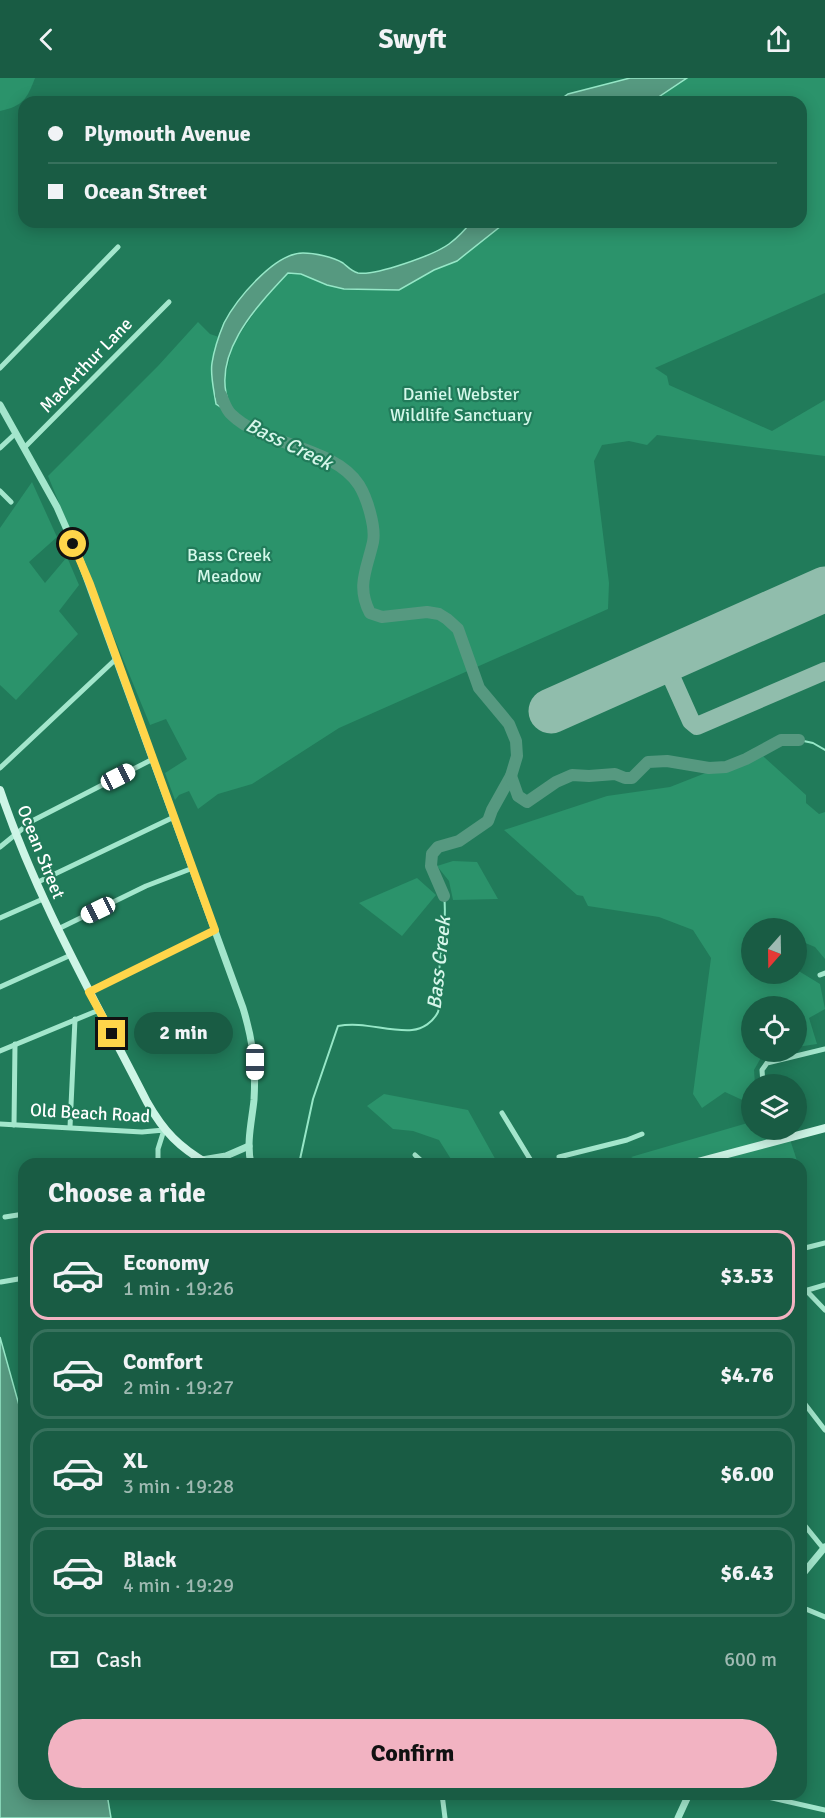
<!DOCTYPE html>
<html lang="en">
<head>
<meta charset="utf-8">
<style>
	:root { --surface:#195c44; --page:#26654f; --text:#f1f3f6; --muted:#9fbab2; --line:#37715d; --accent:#f2b3c2 }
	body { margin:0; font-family:Signika,sans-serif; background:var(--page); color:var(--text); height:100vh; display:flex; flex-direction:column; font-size:22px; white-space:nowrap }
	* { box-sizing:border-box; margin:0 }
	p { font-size:20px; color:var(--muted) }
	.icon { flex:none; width:33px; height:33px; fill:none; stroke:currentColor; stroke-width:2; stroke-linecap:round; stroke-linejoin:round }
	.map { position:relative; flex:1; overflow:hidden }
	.panel { position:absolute; left:18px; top:1080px; width:789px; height:642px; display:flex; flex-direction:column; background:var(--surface); border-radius:18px; box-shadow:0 3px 15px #0003 }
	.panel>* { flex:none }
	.banner { position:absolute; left:18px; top:18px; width:789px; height:132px; border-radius:18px; box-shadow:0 3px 15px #0003; display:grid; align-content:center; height:132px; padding:0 30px; background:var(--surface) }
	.needle { width:39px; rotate:200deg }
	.buttons { position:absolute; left:741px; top:840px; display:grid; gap:12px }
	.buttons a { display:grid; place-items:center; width:66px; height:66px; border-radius:50%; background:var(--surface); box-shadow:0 3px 15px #0003; font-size:30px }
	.end { position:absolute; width:27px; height:27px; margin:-14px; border:8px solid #ffd54a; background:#111; box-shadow:0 0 0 3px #111 }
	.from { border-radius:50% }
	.bubble { position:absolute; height:42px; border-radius:21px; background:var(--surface); box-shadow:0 3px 15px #0003; font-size:20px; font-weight:800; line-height:42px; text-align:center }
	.car { position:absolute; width:18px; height:36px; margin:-18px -9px; border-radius:8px; box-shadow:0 0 4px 2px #0007; background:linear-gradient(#fff 24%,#345 0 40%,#fff 0 76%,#345 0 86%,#fff 0) }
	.banner b { display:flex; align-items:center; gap:21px; height:57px; font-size:22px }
	.banner b+b { border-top:2px solid var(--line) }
	.banner i { width:15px; height:15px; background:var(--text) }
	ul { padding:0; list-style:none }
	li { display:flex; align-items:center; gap:18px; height:90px; margin:0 12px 9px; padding:0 18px; border:3px solid var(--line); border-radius:18px }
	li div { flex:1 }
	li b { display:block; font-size:22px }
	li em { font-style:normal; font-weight:800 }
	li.on { border-color:var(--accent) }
	li>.icon { width:54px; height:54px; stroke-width:1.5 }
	h2 { padding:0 30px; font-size:27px; line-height:72px }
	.pay { display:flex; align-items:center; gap:15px; height:66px; padding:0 30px; font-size:22px }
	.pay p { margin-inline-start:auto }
	.button { display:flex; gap:12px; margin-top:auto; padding:12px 30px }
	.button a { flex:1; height:69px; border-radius:36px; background:var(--accent); color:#111; font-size:24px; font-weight:800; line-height:69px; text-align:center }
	header { display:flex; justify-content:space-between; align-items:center; height:78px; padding:0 30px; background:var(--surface); font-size:27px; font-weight:800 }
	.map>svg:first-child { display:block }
	.green { fill:#2b936b }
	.water { fill:#569980; stroke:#96e7c7; stroke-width:1.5 }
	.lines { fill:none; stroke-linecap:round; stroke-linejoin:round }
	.stream { stroke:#96e7c7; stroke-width:2 }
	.river { stroke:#569980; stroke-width:12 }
	.taxiway { stroke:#90bdac; stroke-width:18 }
	.runway { stroke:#90bdac; stroke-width:45 }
	.minor { stroke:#a3e6cc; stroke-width:5 }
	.tertiary { stroke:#a3e6cc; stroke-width:7 }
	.secondary { stroke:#cdf5e6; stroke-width:8 }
	.route { stroke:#ffd54a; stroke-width:8 }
	.labels { text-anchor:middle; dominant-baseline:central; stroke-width:4.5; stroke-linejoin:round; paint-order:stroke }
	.street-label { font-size:18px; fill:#fff; stroke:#217b5a }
	.park-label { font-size:18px; fill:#d4f8ea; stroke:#217b5a }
	.water-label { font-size:20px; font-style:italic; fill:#d6f6ea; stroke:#217b5a }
</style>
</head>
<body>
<header><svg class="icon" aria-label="back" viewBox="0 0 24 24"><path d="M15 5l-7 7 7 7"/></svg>Swyft<svg class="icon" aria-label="share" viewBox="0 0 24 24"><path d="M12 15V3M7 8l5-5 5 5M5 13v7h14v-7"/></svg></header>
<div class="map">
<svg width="825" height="1740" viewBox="0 0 825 1740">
	<rect width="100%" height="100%" fill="#217b5a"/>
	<!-- green -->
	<g class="green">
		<path d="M0,0h35c-8,21 -12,28 -35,33z"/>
		<polygon points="687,0 825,0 825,215 655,290 667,298 669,307 772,353 825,322 825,378 657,357 647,367 629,363 602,367 594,383 609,505 608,531 339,650 252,706 218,716 198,731 189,713 179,717 175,722 165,695 187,681 166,641 150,647 48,398 158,288 198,244 210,256 219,259 212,287 230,329 225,315 224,305 233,266 263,222 288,195 301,195 327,207 344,211 399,212 434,192 457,183 506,144 801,144 801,24 651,24"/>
		<polygon points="32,404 57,459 29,484 45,505 67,479 79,507 59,533 78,556 16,622 0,607 0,450"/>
		<polygon points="754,670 806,717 806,725 819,736 825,734 825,881 815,869 798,862 797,863 796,850 752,850 752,896 796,896 797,892 820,906 825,931 809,940 817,966 797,969 796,928 752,928 752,974 774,974 763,976 754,992 755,1006 752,1006 751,1026 725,1014 702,1030 693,1016 711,880 693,852 659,839 588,828 583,818 577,817 504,752 607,718 670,709 726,687"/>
		<polygon points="453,783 477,784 498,821 453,822 449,803 437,788"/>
		<polygon points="417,800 436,817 402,858 359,825"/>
		<polygon points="384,1016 468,1032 498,1086 454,1086 439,1062 413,1053 393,1051 367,1028"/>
		<polygon points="751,1044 752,1052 787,1052 798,1086 644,1086 631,1079"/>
	</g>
	<!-- water -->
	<g class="water">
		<polygon points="630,0 687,0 651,24 557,24 568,16"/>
		<path d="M471,144h35l-49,39 -23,9 -35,20 -55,-1 -17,-4 -26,-11 -13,-1c-32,34 -79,83 -58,133l-8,2 -6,-4c-2,-13 -6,-29 -4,-41 2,-13 7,-28 12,-40 12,-23 50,-70 79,-70 12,0 30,4 40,10 5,4 8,8 15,10 17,3 76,-18 91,-29 8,-6 16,-14 22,-22z"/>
		<polygon points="0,1259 24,1345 24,1716 107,1716 111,1740 0,1740"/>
	</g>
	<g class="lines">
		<!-- stream -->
		<g class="stream">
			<polyline points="799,662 813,665 825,672"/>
			<path d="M299,1086l14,-65 25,-73c25,-5 50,6 74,4 11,-1 21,-8 26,-18 3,-8 1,-15 1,-23 -2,-31 9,-63 5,-93"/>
		</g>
		<!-- river -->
		<g class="river">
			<path d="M221,317c3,7 5,15 11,20 32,31 102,31 127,70 8,13 17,42 14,57 -6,27 -17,44 -3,71l12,4 45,-5 12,2 8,5 11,10 21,59 30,36 7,17 1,15 -6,20 -19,34 -4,11 -29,20 -21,6 -6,7 -1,12 13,30"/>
			<polyline points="511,698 518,718 527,724 556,704 572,697 589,698 615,696 625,700 632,700 648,684 667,683 709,690 726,689 746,681 781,662 799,662"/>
		</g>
		<!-- taxiway -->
		<polyline class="taxiway" points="676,577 670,586 670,596 691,643 697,648 825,593"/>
		<!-- runway -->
		<polyline class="runway" points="551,633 825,511"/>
		<!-- minor -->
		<g class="minor">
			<polyline points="0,290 118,169"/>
			<polyline points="0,370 16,355"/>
			<polyline points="24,370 169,224"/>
			<polyline points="0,413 11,424"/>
			<polyline points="0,690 117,580"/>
			<polyline points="0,769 32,743 153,681"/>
			<polyline points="36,805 174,739"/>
			<polyline points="0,840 43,821"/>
			<polyline points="58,851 146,808 193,790"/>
			<polyline points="820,897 825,895"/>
			<polyline points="0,909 71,877"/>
			<polyline points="89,914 215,852"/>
			<polyline points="0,973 99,932"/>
			<polyline points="763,1006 762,992 767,985 825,971"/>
			<polyline points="502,1035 533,1086"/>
			<polyline points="0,1046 142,1054 164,1052 158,1071 158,1086"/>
			<polyline points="14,1047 15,966"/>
			<polyline points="70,1049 75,941"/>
			<polyline points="773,1052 775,1063"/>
			<polyline points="415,1077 425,1086"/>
			<polyline points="559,1079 627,1062 642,1056"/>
			<polyline points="5,1139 24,1136"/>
			<polyline points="801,1171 825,1165"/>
			<polyline points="1,1204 24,1200"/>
			<polyline points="801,1207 825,1232"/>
			<polyline points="801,1214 825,1207"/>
			<polyline points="801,1321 825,1352"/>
			<polyline points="801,1443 823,1470"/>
			<polyline points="801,1529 825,1539"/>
			<polyline points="442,1716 445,1740"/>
			<polyline points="754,1716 825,1732"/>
		</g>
		<!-- tertiary -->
		<g class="tertiary">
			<path d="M0,327l57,102 22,50 164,451c10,33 13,58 11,92 -2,20 -8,43 -3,64"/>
			<polyline points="202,1082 226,1078 249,1068"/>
			<polyline points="801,1498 825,1469"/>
			<polyline points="678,1740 689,1716"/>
		</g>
		<!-- secondary -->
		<g class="secondary">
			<path d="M0,712c37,110 95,210 147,312 17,30 32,45 61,62"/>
			<polyline points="690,1086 825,1050"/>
		</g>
	</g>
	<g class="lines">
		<!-- route -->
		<polyline class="route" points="73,466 90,506 215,852 89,914 112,956"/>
	</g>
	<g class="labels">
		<!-- street labels -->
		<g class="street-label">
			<text transform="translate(86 287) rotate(-46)">MacArthur Lane</text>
			<text transform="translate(41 774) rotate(68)">Ocean Street</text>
			<text transform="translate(90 1035) rotate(3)">Old Beach Road</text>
		</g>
		<!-- park labels -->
		<g class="park-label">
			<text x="461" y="316">Daniel Webster<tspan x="461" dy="21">Wildlife Sanctuary</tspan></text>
			<text x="229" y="477">Bass Creek<tspan x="229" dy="21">Meadow</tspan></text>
		</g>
		<!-- water labels -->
		<g class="water-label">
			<text transform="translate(289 366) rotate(26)">Bass Creek</text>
			<text transform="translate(439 885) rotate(-84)">Bass Creek</text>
		</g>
	</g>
</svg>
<div class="buttons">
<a><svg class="needle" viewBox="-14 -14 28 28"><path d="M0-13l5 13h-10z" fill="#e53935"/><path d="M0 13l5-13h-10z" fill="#9fbab2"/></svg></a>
<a><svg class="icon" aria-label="locate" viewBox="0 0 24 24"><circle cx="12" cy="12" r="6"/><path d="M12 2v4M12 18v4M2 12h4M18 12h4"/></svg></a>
<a><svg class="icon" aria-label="layers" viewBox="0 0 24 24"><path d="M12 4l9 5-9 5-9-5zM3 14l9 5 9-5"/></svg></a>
</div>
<i class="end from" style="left:73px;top:466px"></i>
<i class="end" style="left:112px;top:956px"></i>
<div class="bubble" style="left:134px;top:934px;width:99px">2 min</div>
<i class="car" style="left:118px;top:699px;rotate:63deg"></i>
<i class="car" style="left:98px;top:832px;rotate:244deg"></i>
<i class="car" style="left:255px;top:984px;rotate:180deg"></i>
<div class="banner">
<b><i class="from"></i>Plymouth Avenue</b>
<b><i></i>Ocean Street</b>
</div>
<section class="panel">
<h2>Choose a ride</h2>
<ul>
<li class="on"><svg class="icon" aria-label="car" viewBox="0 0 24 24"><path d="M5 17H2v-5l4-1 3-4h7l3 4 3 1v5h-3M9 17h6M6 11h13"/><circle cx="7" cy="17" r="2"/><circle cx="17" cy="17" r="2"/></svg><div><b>Economy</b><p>1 min · 19:26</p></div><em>$3.53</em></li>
<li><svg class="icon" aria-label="car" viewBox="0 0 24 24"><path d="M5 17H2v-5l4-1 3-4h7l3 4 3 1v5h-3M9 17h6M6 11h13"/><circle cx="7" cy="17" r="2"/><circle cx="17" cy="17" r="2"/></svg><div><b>Comfort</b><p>2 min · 19:27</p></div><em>$4.76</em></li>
<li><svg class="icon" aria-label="car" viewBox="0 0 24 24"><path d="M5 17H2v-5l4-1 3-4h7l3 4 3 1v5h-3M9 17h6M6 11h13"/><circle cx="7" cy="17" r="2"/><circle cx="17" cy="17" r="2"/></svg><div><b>XL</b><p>3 min · 19:28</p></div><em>$6.00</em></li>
<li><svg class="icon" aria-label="car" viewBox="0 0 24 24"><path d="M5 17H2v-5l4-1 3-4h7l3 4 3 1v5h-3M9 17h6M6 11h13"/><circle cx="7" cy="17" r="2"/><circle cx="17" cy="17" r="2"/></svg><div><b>Black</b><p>4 min · 19:29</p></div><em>$6.43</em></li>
</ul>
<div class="pay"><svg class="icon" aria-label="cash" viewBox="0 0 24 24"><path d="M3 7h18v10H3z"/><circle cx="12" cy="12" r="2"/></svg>Cash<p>600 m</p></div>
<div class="button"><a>Confirm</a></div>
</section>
</div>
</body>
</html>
